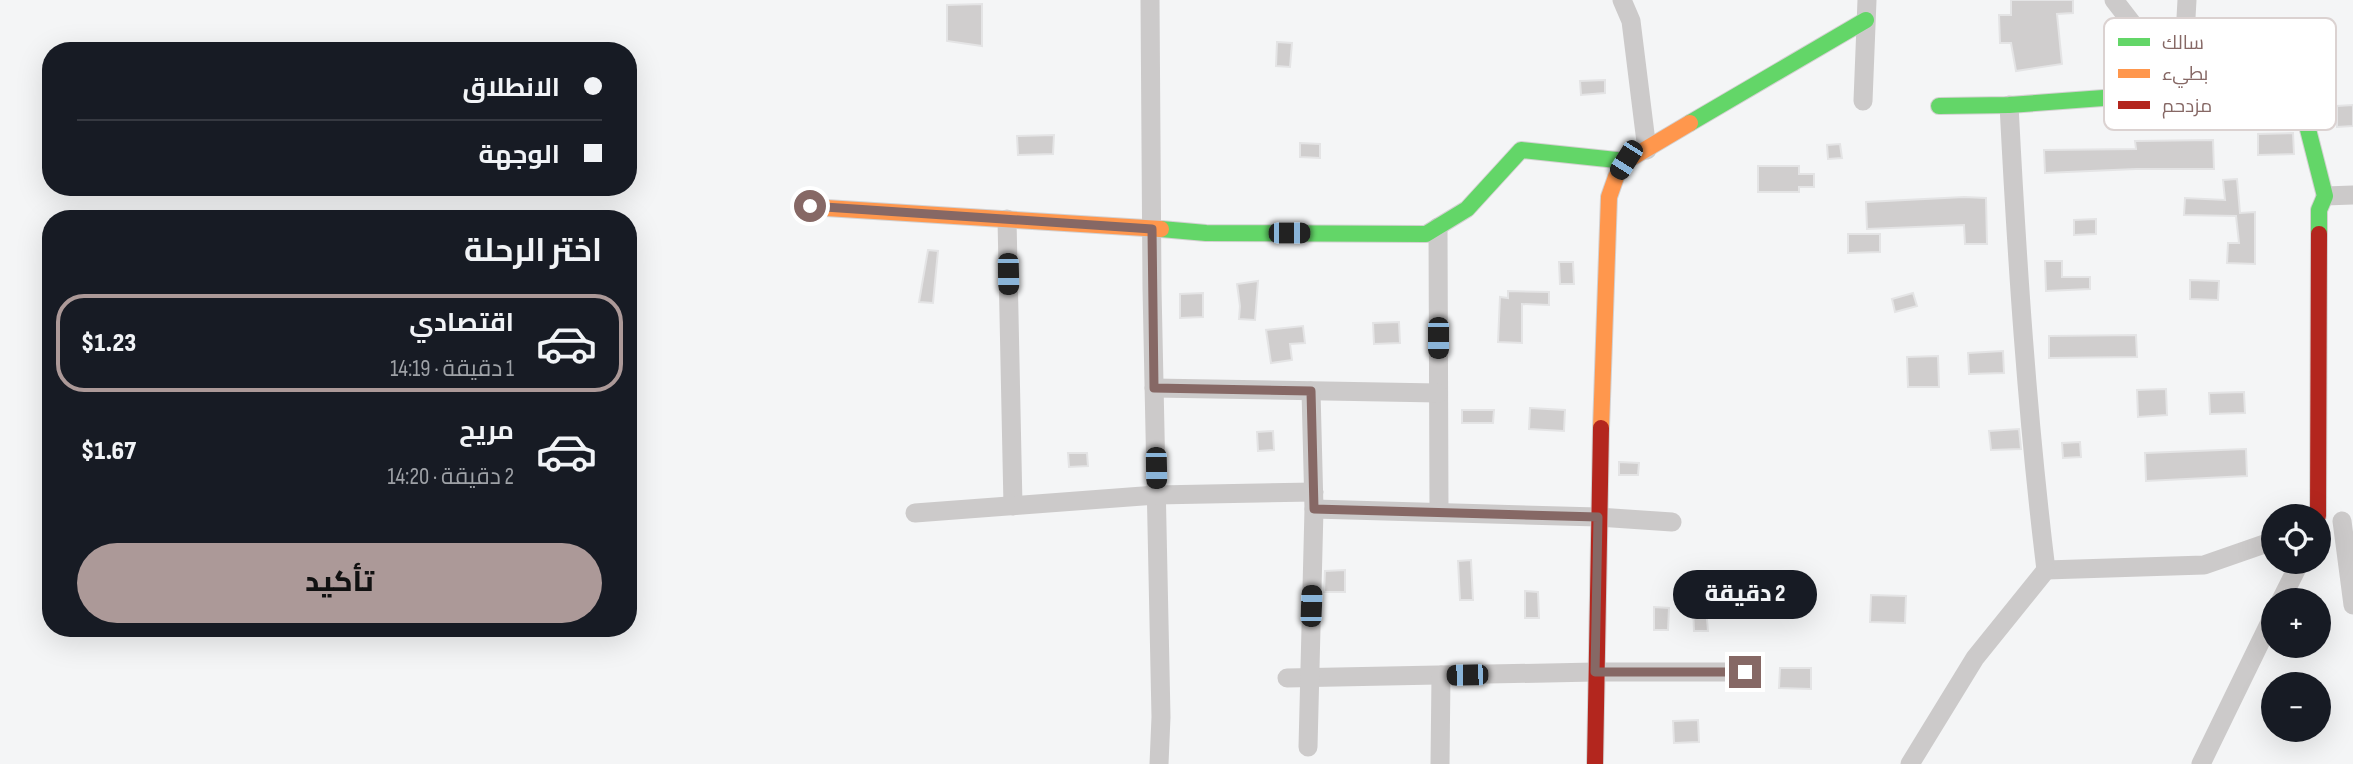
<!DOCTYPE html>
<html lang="ar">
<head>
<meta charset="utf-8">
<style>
	:root { --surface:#171b24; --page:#242831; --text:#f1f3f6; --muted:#9ea1a6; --line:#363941; --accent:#ac9998 }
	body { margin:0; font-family:"Sofia Sans Condensed",Cairo,sans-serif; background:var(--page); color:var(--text); direction:rtl; height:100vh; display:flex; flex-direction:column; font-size:26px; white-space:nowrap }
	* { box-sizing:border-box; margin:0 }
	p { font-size:23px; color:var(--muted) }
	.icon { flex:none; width:38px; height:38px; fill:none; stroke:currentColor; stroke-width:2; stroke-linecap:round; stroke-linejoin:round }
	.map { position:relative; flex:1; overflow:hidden; direction:ltr }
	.sheet { position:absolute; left:42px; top:210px; width:595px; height:427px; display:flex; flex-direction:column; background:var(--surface); border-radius:28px; box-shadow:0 7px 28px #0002; direction:rtl }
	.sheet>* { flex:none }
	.hud { position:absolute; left:42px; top:42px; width:595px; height:154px; border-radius:28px; box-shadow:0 7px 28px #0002; direction:rtl; display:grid; align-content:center; height:154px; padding:0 35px; background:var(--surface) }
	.controls { position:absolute; left:2261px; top:504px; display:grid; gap:14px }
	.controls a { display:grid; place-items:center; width:70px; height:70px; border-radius:50%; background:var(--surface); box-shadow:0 7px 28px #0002; font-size:35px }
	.end { position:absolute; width:32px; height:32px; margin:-16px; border:9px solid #866865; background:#fff; box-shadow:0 0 0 4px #fff }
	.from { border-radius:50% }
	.bubble { position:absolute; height:49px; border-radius:24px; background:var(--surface); box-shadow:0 7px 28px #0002; font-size:23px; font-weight:800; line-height:49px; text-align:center; direction:rtl }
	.car { position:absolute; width:21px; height:42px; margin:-21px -10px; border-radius:9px; box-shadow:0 0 5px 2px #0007; background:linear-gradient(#222 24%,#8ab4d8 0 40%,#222 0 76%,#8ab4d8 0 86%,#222 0) }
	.hud b { display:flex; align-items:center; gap:24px; height:66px; font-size:26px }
	.hud b+b { border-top:2px solid var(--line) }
	.hud i { width:18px; height:18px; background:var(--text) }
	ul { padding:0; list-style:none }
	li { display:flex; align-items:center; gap:21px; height:98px; margin:0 14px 10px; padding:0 21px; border:4px solid transparent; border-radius:28px }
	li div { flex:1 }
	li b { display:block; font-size:26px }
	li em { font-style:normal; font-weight:800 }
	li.current { border-color:var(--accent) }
	li>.icon { width:63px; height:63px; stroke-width:1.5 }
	h2 { padding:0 35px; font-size:32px; line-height:84px }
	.action { display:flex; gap:14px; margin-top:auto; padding:14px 35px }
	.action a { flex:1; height:80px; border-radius:42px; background:var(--accent); color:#111; font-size:28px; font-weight:800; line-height:80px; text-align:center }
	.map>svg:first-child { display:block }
	.building { fill:#d0cece; stroke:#e4e4e5; stroke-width:2 }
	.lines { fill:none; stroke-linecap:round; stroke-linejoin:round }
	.fast-casing { stroke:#d3d1d1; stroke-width:18 }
	.slow-casing { stroke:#d3d1d1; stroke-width:18 }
	.jam-casing { stroke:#d3d1d1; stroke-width:18 }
	.street { stroke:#cccaca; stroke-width:19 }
	.fast { stroke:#63d668; stroke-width:16 }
	.slow { stroke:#ff974d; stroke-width:16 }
	.jam { stroke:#b3261e; stroke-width:16 }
	.route { stroke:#866865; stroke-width:9 }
	.key { fill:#fff; stroke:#dbd2d1; stroke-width:2 }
	.key-label { font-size:19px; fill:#866865 }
</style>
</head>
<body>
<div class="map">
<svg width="2353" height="764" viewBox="0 0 2353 764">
	<rect width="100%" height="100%" fill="#f4f5f6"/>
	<!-- building -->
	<g class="building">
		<polygon points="2011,0 2073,0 2073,13 2057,14 2062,64 2016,71 2011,43 2000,43 1999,15 2011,15"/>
		<polygon points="982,4 982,46 947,41 947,5"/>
		<polygon points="1277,42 1292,43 1290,67 1276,66"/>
		<polygon points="1605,80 1605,93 1581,95 1580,81"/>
		<polygon points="2353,105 2353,126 2337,127 2337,106"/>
		<polygon points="2293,133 2294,154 2258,155 2258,134"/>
		<polygon points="1054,135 1053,154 1018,155 1017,136"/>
		<polygon points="2213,140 2214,169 2136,169 2045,173 2044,150 2136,149 2135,141"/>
		<polygon points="1300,143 1320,144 1320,158 1300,157"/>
		<polygon points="1840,144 1842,158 1828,159 1827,145"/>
		<polygon points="1758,166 1799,166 1799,174 1814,174 1814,187 1799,187 1799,192 1758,192"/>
		<polygon points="2237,179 2240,213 2255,212 2255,264 2227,263 2228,243 2239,243 2236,216 2184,215 2185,198 2225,200 2223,180"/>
		<polygon points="1964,197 1986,198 1987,244 1965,244 1964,225 1867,229 1866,202"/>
		<polygon points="2096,219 2096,234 2074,235 2074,220"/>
		<polygon points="1848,234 1880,234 1880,252 1848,253"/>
		<polygon points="928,250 938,251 933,303 919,302"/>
		<polygon points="2045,261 2062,261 2062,277 2090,277 2090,289 2046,291"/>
		<polygon points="1559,262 1573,262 1574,284 1560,284"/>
		<polygon points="2190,280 2219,281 2218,300 2190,299"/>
		<polygon points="1258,281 1255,320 1239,319 1240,306 1237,284"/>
		<polygon points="1508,291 1549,292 1549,305 1522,304 1522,343 1498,342 1500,297 1508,298"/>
		<polygon points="1203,293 1203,317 1180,318 1180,294"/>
		<polygon points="1913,293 1917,306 1895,312 1892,299"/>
		<polygon points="1399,322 1400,343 1374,344 1373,323"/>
		<polygon points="1303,326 1305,343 1290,344 1292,360 1271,363 1266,330"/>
		<polygon points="2136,335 2137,357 2049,358 2049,336"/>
		<polygon points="2003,351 2004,373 1969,374 1968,353"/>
		<polygon points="1938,356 1939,387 1908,387 1907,357"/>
		<polygon points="2166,389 2167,415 2138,417 2137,390"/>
		<polygon points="2244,392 2245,413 2210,414 2209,393"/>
		<polygon points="1530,408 1565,410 1564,431 1529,429"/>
		<polygon points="1462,410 1494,410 1493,423 1462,423"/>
		<polygon points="2019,429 2021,449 1991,450 1989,431"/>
		<polygon points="1273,431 1274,450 1258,451 1257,432"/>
		<polygon points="2080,442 2081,457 2063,458 2062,443"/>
		<polygon points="2246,449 2247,476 2146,481 2145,453"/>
		<polygon points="1068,453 1087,453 1088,466 1069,467"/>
		<polygon points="1619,462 1639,463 1638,475 1619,475"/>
		<polygon points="1471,560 1473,600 1460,600 1458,561"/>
		<polygon points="1345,570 1345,592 1324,592 1325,571"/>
		<polygon points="1764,582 1797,583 1796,607 1764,606"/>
		<polygon points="1525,591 1538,592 1539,618 1525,618"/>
		<polygon points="1871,595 1906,596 1905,623 1870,622"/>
		<polygon points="1654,607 1669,608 1668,630 1654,630"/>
		<polygon points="1706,607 1708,631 1694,631 1693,608"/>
		<polygon points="1780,668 1811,668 1811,689 1779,688"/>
		<polygon points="1698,720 1699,742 1674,743 1673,721"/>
	</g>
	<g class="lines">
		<!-- fast casing -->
		<g class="fast-casing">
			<g id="fast">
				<polyline points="1939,106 2009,105 2171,93 2182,88 2301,102 2325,196 2319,210 2319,234"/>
				<polyline points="1690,123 1866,20"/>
				<polyline points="1161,229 1206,233 1426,234 1467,209 1521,150 1626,161"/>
			</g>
		</g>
		<!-- slow casing -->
		<g class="slow-casing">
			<g id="slow">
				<polyline points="810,207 1161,229"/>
				<polyline points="1601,428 1609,197 1616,177 1626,161 1690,123"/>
			</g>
		</g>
		<!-- jam casing -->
		<g class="jam-casing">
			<g id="jam">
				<polyline points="2318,516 2319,234"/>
				<polyline points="1595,764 1601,428"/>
			</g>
		</g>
		<!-- street -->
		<g class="street">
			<polyline points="1150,0 1152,288 1161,717 1159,764"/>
			<polyline points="1622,0 1631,21 1647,150"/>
			<polyline points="2114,0 2182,88"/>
			<polyline points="2182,88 2187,0"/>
			<polyline points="1863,101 1867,0"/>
			<path d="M2009,105c8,156 18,310 37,465l158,-5 69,-24"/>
			<polyline points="2325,196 2353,195"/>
			<polyline points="1007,219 1013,506"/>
			<polyline points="1438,227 1439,512"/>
			<polyline points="1154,388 1438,393"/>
			<polyline points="1314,509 1598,517 1672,522"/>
			<polyline points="915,513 1156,495 1314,492"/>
			<polyline points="2342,521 2353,605"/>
			<polyline points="2281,600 2300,562"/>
			<polyline points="1287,678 1595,672 1745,672"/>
			<polyline points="1308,747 1314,509 1311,391"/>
			<polyline points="1440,764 1441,675"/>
			<polyline points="1910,764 1975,658 2046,570"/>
			<polyline points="2201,764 2273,616"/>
		</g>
		<!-- fast -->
		<use href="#fast" class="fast"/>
		<!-- slow -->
		<use href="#slow" class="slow"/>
		<!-- jam -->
		<use href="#jam" class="jam"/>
	</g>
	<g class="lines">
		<!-- route -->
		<polyline class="route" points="810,206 1152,229 1154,388 1311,391 1314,509 1598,517 1595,672 1745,672"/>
	</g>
	<!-- legend -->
	<rect x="2104" y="18" width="232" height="112" rx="10" class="key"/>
	<rect x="2118" y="38" width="32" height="8" fill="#63d668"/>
	<rect x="2118" y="69" width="32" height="9" fill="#ff974d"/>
	<rect x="2118" y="101" width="32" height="8" fill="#b3261e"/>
	<g class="key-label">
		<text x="2162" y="49">سالك</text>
		<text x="2162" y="80">بطيء</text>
		<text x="2162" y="112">مزدحم</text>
	</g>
</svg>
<div class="controls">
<a><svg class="icon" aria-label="locate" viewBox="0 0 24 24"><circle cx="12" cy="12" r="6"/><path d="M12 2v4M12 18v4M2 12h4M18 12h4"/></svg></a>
<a>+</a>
<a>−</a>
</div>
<i class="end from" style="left:810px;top:206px"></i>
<i class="end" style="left:1745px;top:672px"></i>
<div class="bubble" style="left:1673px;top:570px;width:144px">2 دقيقة</div>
<i class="car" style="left:1626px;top:160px;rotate:212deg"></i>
<i class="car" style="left:1289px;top:233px;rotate:90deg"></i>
<i class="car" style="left:1008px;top:274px;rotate:179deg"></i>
<i class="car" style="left:1438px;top:338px;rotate:180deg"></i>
<i class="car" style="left:1156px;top:468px;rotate:179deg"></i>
<i class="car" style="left:1311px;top:606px;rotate:2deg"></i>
<i class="car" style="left:1467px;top:675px;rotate:269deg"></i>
<div class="hud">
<b><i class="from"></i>الانطلاق</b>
<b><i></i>الوجهة</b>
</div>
<section class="sheet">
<h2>اختر الرحلة</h2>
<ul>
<li class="current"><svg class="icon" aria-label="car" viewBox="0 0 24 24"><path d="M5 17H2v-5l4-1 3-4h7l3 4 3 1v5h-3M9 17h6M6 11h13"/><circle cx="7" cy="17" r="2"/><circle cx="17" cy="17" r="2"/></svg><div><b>اقتصادي</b><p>1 دقيقة · 14:19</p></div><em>$1.23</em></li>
<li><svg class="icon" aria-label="car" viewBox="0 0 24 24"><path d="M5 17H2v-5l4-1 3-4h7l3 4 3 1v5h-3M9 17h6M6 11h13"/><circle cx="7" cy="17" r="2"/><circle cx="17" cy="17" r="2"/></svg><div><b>مريح</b><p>2 دقيقة · 14:20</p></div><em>$1.67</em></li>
</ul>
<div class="action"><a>تأكيد</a></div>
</section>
</div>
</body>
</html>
